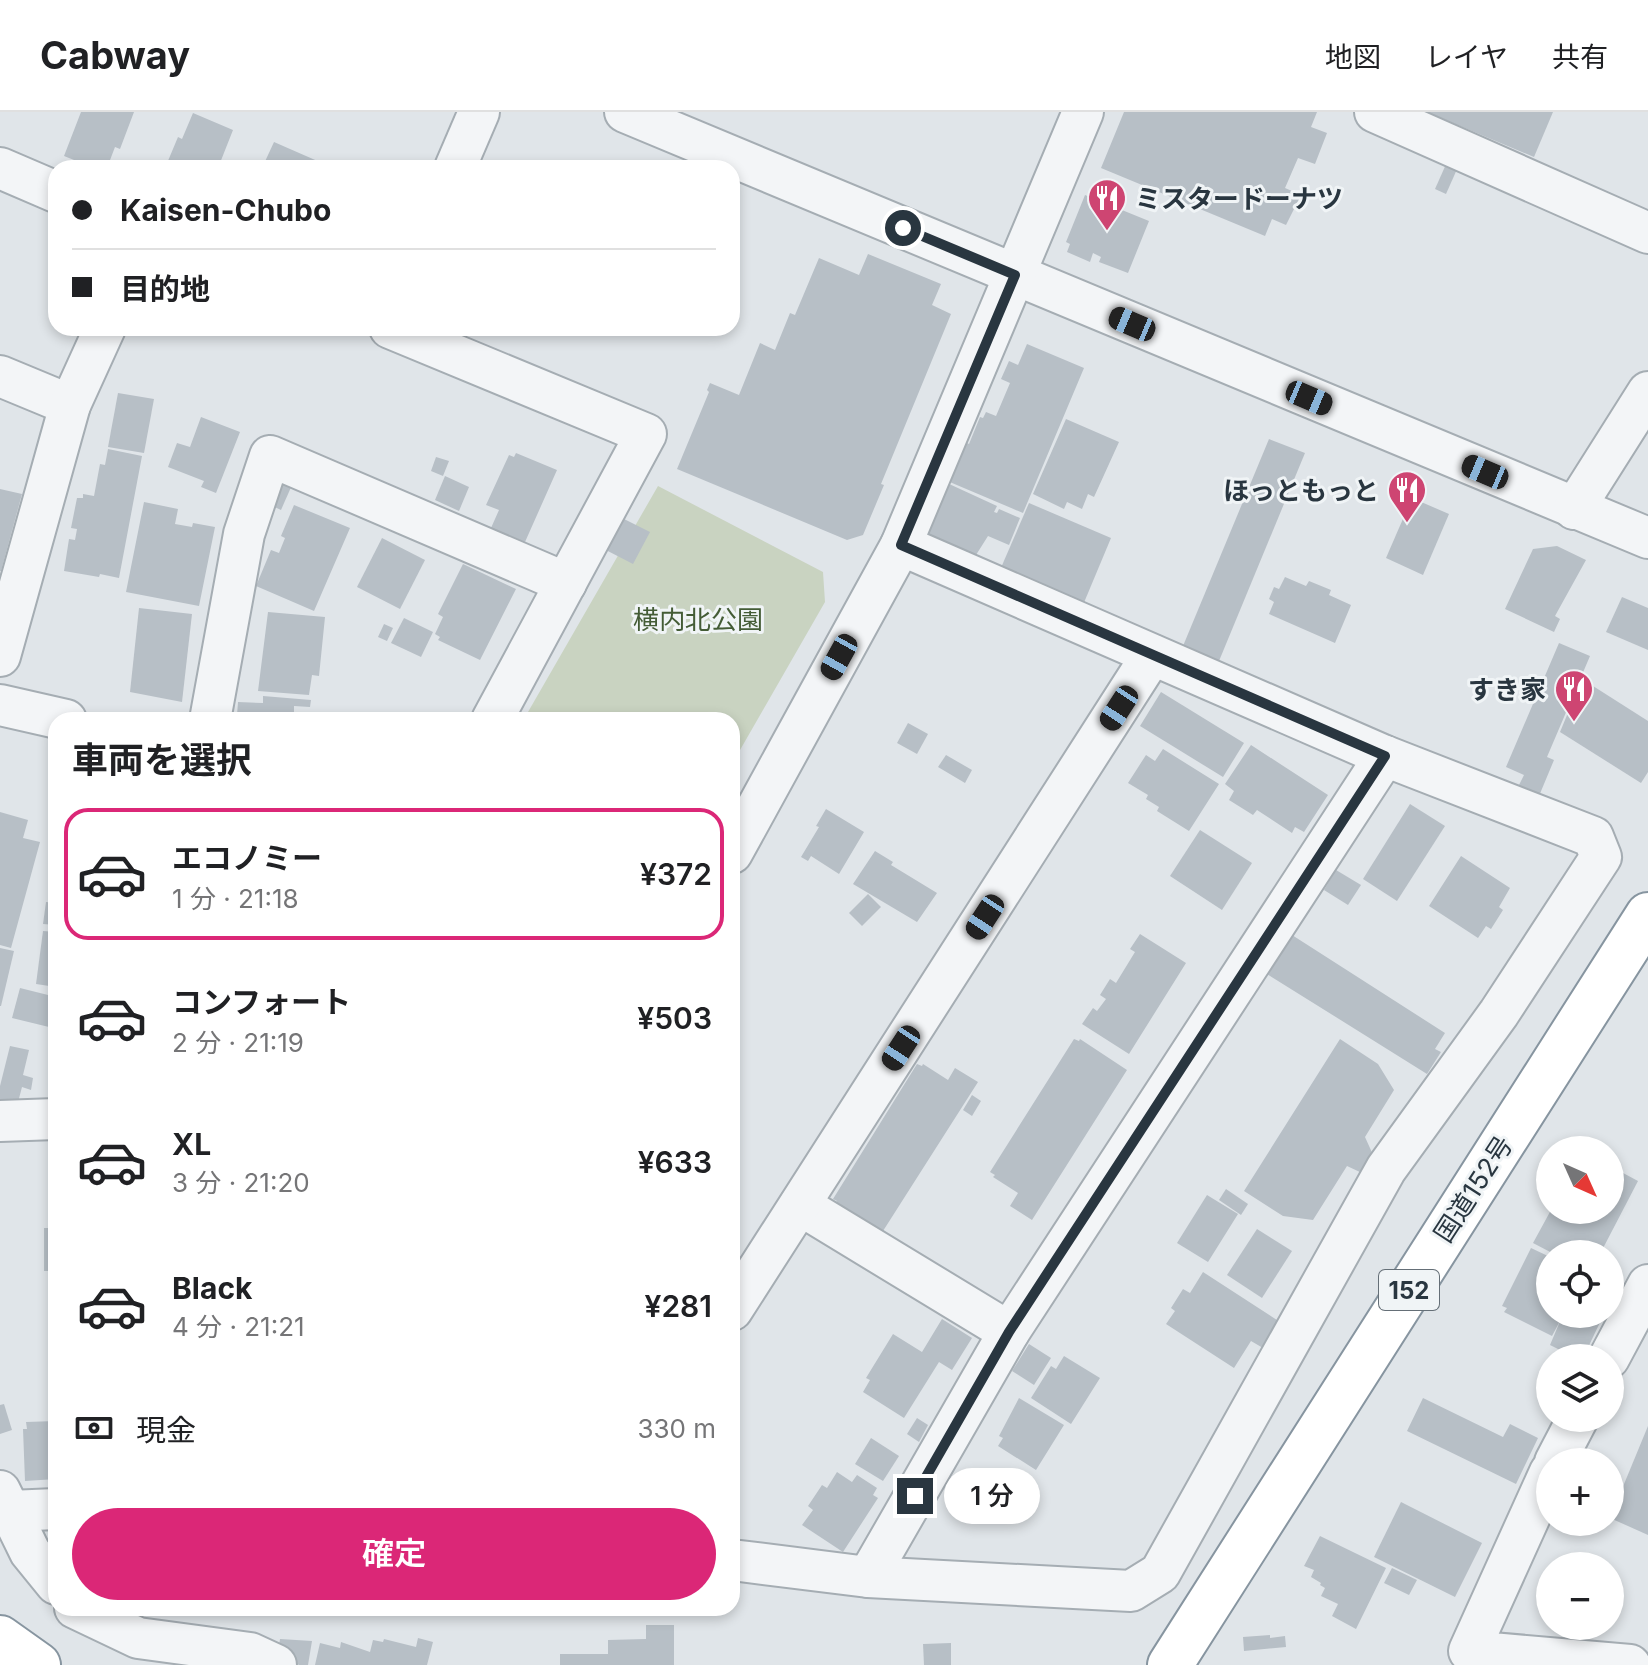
<!DOCTYPE html>
<html lang="ja">
<head>
<meta charset="utf-8">
<style>
	:root { --surface:#fff; --page:#f6f6f6; --text:#202124; --muted:#757577; --line:#e0e0e0; --accent:#db2777 }
	body { margin:0; font-family:Inter,"Noto Sans JP",sans-serif; background:var(--page); color:var(--text); height:100vh; display:flex; flex-direction:column; font-size:30px; white-space:nowrap }
	* { box-sizing:border-box; margin:0 }
	p { font-size:26px; color:var(--muted) }
	.icon { flex:none; width:44px; height:44px; fill:none; stroke:currentColor; stroke-width:2; stroke-linecap:round; stroke-linejoin:round }
	.map { position:relative; flex:1; overflow:hidden }
	.sheet { position:absolute; left:48px; top:600px; width:692px; height:904px; display:flex; flex-direction:column; background:var(--surface); border-radius:24px; box-shadow:0 4px 12px #0003 }
	.sheet>* { flex:none }
	.hud { position:absolute; left:48px; top:48px; width:692px; height:176px; border-radius:24px; box-shadow:0 4px 12px #0003; display:grid; align-content:center; height:176px; padding:0 24px; background:var(--surface) }
	.needle { width:52px; rotate:135deg }
	.fabs { position:absolute; left:1536px; top:1024px; display:grid; gap:16px }
	.fabs a { display:grid; place-items:center; width:88px; height:88px; border-radius:50%; background:var(--surface); box-shadow:0 4px 12px #0003; font-size:40px }
	.end { position:absolute; width:36px; height:36px; margin:-18px; border:10px solid #293640; background:#fff; box-shadow:0 0 0 4px #fff }
	.from { border-radius:50% }
	.bubble { position:absolute; height:56px; border-radius:28px; background:var(--surface); box-shadow:0 4px 12px #0003; font-size:26px; font-weight:600; line-height:56px; text-align:center }
	.car { position:absolute; width:24px; height:48px; margin:-24px -12px; border-radius:10px; box-shadow:0 0 6px 2px #0007; background:linear-gradient(#222 24%,#8ab4d8 0 40%,#222 0 76%,#8ab4d8 0 86%,#222 0) }
	.hud b { display:flex; align-items:center; gap:28px; height:76px; font-size:30px }
	.hud b+b { border-top:2px solid var(--line) }
	.hud i { width:20px; height:20px; background:var(--text) }
	ul { padding:0; list-style:none }
	li { display:flex; align-items:center; gap:24px; height:132px; margin:0 16px 12px; padding:0 8px; border:4px solid transparent; border-radius:24px }
	li div { flex:1 }
	li b { display:block; font-size:30px }
	li em { font-style:normal; font-weight:600 }
	li.selected { border-color:var(--accent) }
	li>.icon { width:72px; height:72px; stroke-width:1.5 }
	h2 { padding:0 24px; font-size:36px; line-height:96px }
	.pay { display:flex; align-items:center; gap:20px; height:88px; padding:0 24px; font-size:30px }
	.pay p { margin-inline-start:auto }
	.primary-button { display:flex; gap:16px; margin-top:auto; padding:16px 24px }
	.primary-button a { flex:1; height:92px; border-radius:48px; background:var(--accent); color:#fff; font-size:32px; font-weight:600; line-height:92px; text-align:center }
	header { display:flex; align-items:center; gap:48px; box-sizing:border-box; height:112px; padding:0 40px; background:var(--surface); border-bottom:2px solid var(--line) }
	header strong { font-size:38px }
	nav { display:flex; gap:44px; margin-inline-start:auto; font-size:28px }
	.map>svg:first-child { display:block }
	.green { fill:#c9d3c1 }
	.building { fill:#b7bfc6 }
	.lines { fill:none; stroke-linecap:round; stroke-linejoin:round }
	.minor-casing { stroke:#a5adb3; stroke-width:44 }
	.highway-casing { stroke:#8795a0; stroke-width:48 }
	.minor { stroke:#f3f5f7; stroke-width:40 }
	.highway { stroke:#fff; stroke-width:44 }
	.route { stroke:#293640; stroke-width:10 }
	.labels { text-anchor:middle; dominant-baseline:central; stroke-width:6; stroke-linejoin:round; paint-order:stroke }
	.shield { fill:#f0f4f6; stroke:#656f77; stroke-width:2 }
	.shield-label { font-size:24px; font-weight:bold; fill:#293640 }
	.poi-label { font-size:26px; font-weight:bold; fill:#293640; stroke:#f0f4f6; text-anchor:end }
	.park-label { font-size:26px; fill:#445c36; stroke:#f0f4f6 }
	.street-label { font-size:26px; fill:#293640; stroke:#f0f4f6 }
</style>
</head>
<body>
<header>
<strong>Cabway</strong>
<nav><a>地図</a><a>レイヤ</a><a>共有</a></nav>
</header>
<div class="map">
<svg width="1648" height="1553" viewBox="0 0 1648 1553">
	<rect width="100%" height="100%" fill="#e0e5e9"/>
	<!-- green -->
	<polygon class="green" points="658,374 823,460 825,490 732,652 732,608 529,608 528,600"/>
	<!-- building -->
	<g class="building">
		<polygon points="81,0 134,0 120,37 115,35 107,56 94,56 64,44"/>
		<polygon points="1124,0 1317,0 1311,15 1327,21 1315,52 1298,46 1285,76 1301,83 1286,113 1272,107 1265,124 1101,56"/>
		<polygon points="1427,0 1553,0 1534,45"/>
		<polygon points="193,1 233,18 218,56 165,56 178,25 182,27"/>
		<polygon points="274,30 322,51 320,56 262,56"/>
		<polygon points="1447,50 1458,55 1446,82 1435,77"/>
		<polygon points="1085,83 1149,109 1128,161 1099,150 1101,145 1093,141 1090,150 1067,140 1070,132 1066,130"/>
		<polygon points="868,142 941,172 932,193 951,202 881,372 884,373 863,423 847,428 677,357 709,280 707,278 710,271 739,283 760,231 775,238 790,201 795,203 819,146 859,163"/>
		<polygon points="1027,232 1084,256 1023,401 945,368 961,328 969,332 980,305 983,306 986,300 996,304 1010,271 1001,267 1009,249 1018,253"/>
		<polygon points="118,281 154,287 144,341 108,335"/>
		<polygon points="201,305 240,320 216,381 201,375 204,369 168,355 177,331 190,335"/>
		<polygon points="1066,307 1119,330 1094,385 1088,382 1082,397 1067,390 1064,397 1033,382"/>
		<polygon points="1269,327 1305,341 1219,549 1183,534"/>
		<polygon points="108,337 142,344 119,466 100,462 99,465 64,459 69,427 75,428 77,417 71,416 77,386 83,386 83,382 94,384 100,352 105,353"/>
		<polygon points="516,341 557,358 525,430 491,416 499,398 486,393 509,343 514,345"/>
		<polygon points="436,345 449,349 443,364 431,359"/>
		<polygon points="445,364 469,375 459,399 435,388"/>
		<polygon points="282,368 292,373 281,398 266,391"/>
		<polygon points="947,371 997,394 994,400 997,401 999,397 1020,406 1009,433 988,424 976,443 924,421"/>
		<polygon points="0,377 22,382 1,459 0,459"/>
		<polygon points="1412,386 1449,402 1423,463 1386,446"/>
		<polygon points="144,390 178,397 175,412 192,415 193,411 215,415 199,494 126,480"/>
		<polygon points="1029,391 1111,426 1083,493 1000,458"/>
		<polygon points="294,393 350,416 314,499 256,474 271,438 279,441 285,426 281,424"/>
		<polygon points="618,404 650,420 633,452 602,436"/>
		<polygon points="382,426 425,448 400,497 357,475"/>
		<polygon points="1557,434 1586,448 1555,504 1560,507 1554,520 1505,497 1533,437"/>
		<polygon points="463,452 516,477 480,548 438,528 440,525 435,522 443,505 438,502"/>
		<polygon points="1285,465 1306,474 1309,469 1331,478 1329,483 1351,493 1335,531 1269,502 1274,490 1269,487 1274,475 1279,477"/>
		<polygon points="1622,485 1648,496 1648,538 1606,520"/>
		<polygon points="139,496 192,502 182,590 130,580"/>
		<polygon points="268,500 325,505 319,564 312,563 309,583 258,579"/>
		<polygon points="404,506 433,520 421,545 391,531"/>
		<polygon points="384,512 393,516 387,529 378,525"/>
		<polygon points="1559,531 1590,544 1547,645 1554,648 1539,684 1518,675 1524,663 1506,655"/>
		<polygon points="1582,567 1648,609 1648,660 1641,671 1560,620"/>
		<polygon points="1161,580 1244,631 1223,665 1140,614"/>
		<polygon points="263,584 311,588 310,595 294,594 294,605 237,603 238,590 263,591"/>
		<polygon points="908,611 928,622 917,642 897,631"/>
		<polygon points="1251,633 1328,683 1304,720 1295,715 1292,721 1257,698 1253,703 1229,688 1234,679 1225,672"/>
		<polygon points="1163,637 1219,672 1189,719 1157,699 1159,695 1146,687 1148,683 1128,671 1146,643 1155,649"/>
		<polygon points="946,643 972,658 965,671 938,655"/>
		<polygon points="1410,692 1445,714 1397,789 1363,767"/>
		<polygon points="826,697 864,720 839,762 811,744 808,749 801,745 819,715 816,714"/>
		<polygon points="0,700 28,708 23,726 40,730 11,836 0,833"/>
		<polygon points="1200,718 1252,751 1222,798 1170,764"/>
		<polygon points="875,739 893,750 891,753 937,781 917,810 853,772"/>
		<polygon points="1461,744 1510,776 1499,795 1503,798 1491,817 1486,814 1478,826 1429,794"/>
		<polygon points="1336,758 1361,773 1348,793 1324,778"/>
		<polygon points="868,782 881,795 862,814 849,801"/>
		<polygon points="46,790 56,791 56,813 43,812"/>
		<polygon points="43,819 56,820 56,875 36,872"/>
		<polygon points="1140,822 1186,851 1129,942 1082,912 1093,896 1097,899 1106,887 1100,883 1110,867 1116,871 1135,840 1130,837"/>
		<polygon points="1292,823 1445,921 1435,937 1441,940 1427,962 1267,862"/>
		<polygon points="0,836 14,839 1,894 0,894"/>
		<polygon points="20,876 56,885 49,915 12,906"/>
		<polygon points="1074,927 1079,929 1080,927 1127,958 1032,1108 1010,1094 1018,1081 993,1065 995,1063 990,1060"/>
		<polygon points="1340,927 1378,952 1394,978 1365,1025 1374,1045 1362,1061 1347,1054 1313,1108 1283,1104 1244,1079"/>
		<polygon points="10,934 29,938 23,963 33,966 31,978 22,975 17,994 0,990 0,974"/>
		<polygon points="917,952 922,954 923,952 948,968 955,956 978,970 883,1119 835,1091 837,1089 833,1087"/>
		<polygon points="972,983 981,989 972,1004 963,998"/>
		<polygon points="1610,1054 1638,1069 1600,1142 1554,1142 1533,1131 1551,1098 1610,1098"/>
		<polygon points="1226,1077 1248,1092 1241,1103 1219,1088"/>
		<polygon points="1207,1083 1238,1102 1208,1150 1177,1131"/>
		<rect x="44" y="1116" width="12" height="43"/>
		<polygon points="1257,1117 1292,1139 1262,1186 1227,1163"/>
		<polygon points="1531,1136 1550,1145 1550,1202 1563,1202 1576,1209 1564,1202 1604,1202 1583,1246 1576,1246 1550,1233 1561,1207 1552,1224 1504,1200 1507,1196 1502,1194"/>
		<polygon points="1203,1160 1280,1210 1263,1236 1251,1229 1234,1256 1166,1212 1175,1199 1171,1196 1183,1177 1190,1181"/>
		<polygon points="942,1207 972,1226 952,1258 939,1250 904,1306 863,1280 870,1268 866,1266 893,1222 922,1240"/>
		<polygon points="1029,1232 1051,1246 1034,1273 1012,1259"/>
		<polygon points="1064,1244 1100,1266 1071,1312 1031,1286 1051,1254 1056,1257"/>
		<polygon points="1019,1286 1064,1313 1036,1358 998,1334 1003,1326 999,1324"/>
		<polygon points="1423,1286 1503,1325 1510,1312 1538,1326 1516,1372 1407,1319"/>
		<polygon points="4,1292 12,1318 0,1322 0,1293"/>
		<polygon points="917,1306 928,1313 919,1330 907,1322"/>
		<polygon points="56,1309 56,1367 25,1369 23,1317 27,1317 26,1310"/>
		<polygon points="1648,1314 1648,1423 1610,1406"/>
		<polygon points="871,1326 899,1344 883,1369 855,1352"/>
		<polygon points="837,1360 852,1370 857,1363 877,1376 873,1383 878,1386 843,1440 802,1413 813,1398 808,1394 822,1373 827,1376"/>
		<polygon points="1401,1390 1482,1431 1455,1485 1374,1445"/>
		<polygon points="1320,1424 1386,1456 1356,1517 1332,1504 1338,1492 1321,1484 1325,1476 1320,1473 1321,1471 1311,1465 1314,1458 1304,1454"/>
		<polygon points="1392,1456 1417,1468 1409,1483 1384,1471"/>
		<polygon points="174,1496 223,1496 224,1501 174,1504"/>
		<polygon points="238,1496 286,1496 286,1500 238,1503"/>
		<polygon points="646,1513 674,1513 674,1553 560,1553 560,1542 608,1542 608,1528 646,1527"/>
		<polygon points="1270,1523 1270,1526 1285,1524 1286,1535 1244,1539 1243,1525"/>
		<polygon points="418,1526 433,1530 427,1553 315,1553 320,1531 340,1536 341,1530 370,1540 373,1528 383,1530 384,1527 416,1535"/>
		<polygon points="280,1527 312,1529 308,1553 299,1553 278,1540"/>
		<polygon points="951,1531 951,1553 924,1553 923,1532"/>
	</g>
	<g class="lines">
		<!-- minor casing -->
		<g class="minor-casing">
			<g id="minor">
				<polyline points="625,0 1648,426"/>
				<polyline points="1375,0 1648,121"/>
				<polyline points="0,56 56,80"/>
				<polyline points="455,56 479,0"/>
				<polyline points="390,216 646,322 492,608"/>
				<polyline points="0,264 70,293"/>
				<polyline points="1574,397 1648,280"/>
				<polyline points="0,544 70,293 105,216"/>
				<polyline points="0,593 66,608"/>
				<polyline points="210,608 244,422 270,344 566,471"/>
				<polyline points="732,741 901,433 1083,0"/>
				<polyline points="0,1009 56,1007"/>
				<polyline points="800,1093 1009,1220"/>
				<polyline points="732,1198 1152,543"/>
				<polyline points="1609,1246 1648,1173"/>
				<polyline points="1555,1350 1578,1306"/>
				<polyline points="1550,1360 1469,1539 1630,1553"/>
				<polyline points="0,1379 30,1440 56,1472"/>
				<polyline points="10,1399 56,1397"/>
				<polyline points="732,1448 868,1465 1131,1479 1160,1461 1386,1057 1499,901 1601,745 1593,725 1385,644 901,433"/>
				<polyline points="868,1465 1009,1220 1385,644"/>
				<polyline points="75,1496 138,1526 250,1541 276,1553"/>
			</g>
		</g>
		<!-- highway casing -->
		<g class="highway-casing">
			<g id="highway">
				<polyline points="0,1526 38,1553"/>
				<polyline points="1170,1553 1648,803"/>
			</g>
		</g>
		<!-- minor -->
		<use href="#minor" class="minor"/>
		<!-- highway -->
		<use href="#highway" class="highway"/>
	</g>
	<g class="lines">
		<!-- route -->
		<polyline class="route" points="903,116 1015,163 901,433 1385,644 1009,1220 915,1384"/>
	</g>
	<!-- icons -->
	<defs>
		<g id="restaurant-pin" transform="scale(2)"><path d="M0 17L-7.5 6A9.5 9.5 0 1 1 7.5 6Z" fill="#ce4572" stroke="#f0f4f6"/><path d="M-5-6h1v4h1v-4h1v4h1v-4h1v5L-1.5 .5V6h-2V.5L-5-1ZM5-6V6H3V1.5H1.5Q1.5-4 5-6Z" fill="#fff"/></g>
	</defs>
	<g fill-rule="evenodd">
		<use href="#restaurant-pin" x="1107" y="86"/>
		<use href="#restaurant-pin" x="1407" y="378"/>
		<use href="#restaurant-pin" x="1574" y="577"/>
	</g>
	<g class="labels">
		<!-- shield labels -->
		<rect class="shield" x="1379" y="1158" width="60" height="40" rx="6"/>
		<g class="shield-label">
			<text x="1409" y="1178">152</text>
		</g>
		<!-- poi labels -->
		<g class="poi-label">
			<text x="1135" y="86" text-anchor="start">ミスタードーナツ</text>
			<text x="1379" y="378">ほっともっと</text>
			<text x="1546" y="577">すき家</text>
		</g>
		<!-- park labels -->
		<g class="park-label">
			<text x="698" y="507">横内北公園</text>
		</g>
		<!-- street labels -->
		<g class="street-label">
			<text transform="translate(1473 1077) rotate(-57)">国道152号</text>
		</g>
	</g>
</svg>
<div class="fabs">
<a><svg class="needle" viewBox="-14 -14 28 28"><path d="M0-13l5 13h-10z" fill="#e53935"/><path d="M0 13l5-13h-10z" fill="#757577"/></svg></a>
<a><svg class="icon" aria-label="locate" viewBox="0 0 24 24"><circle cx="12" cy="12" r="6"/><path d="M12 2v4M12 18v4M2 12h4M18 12h4"/></svg></a>
<a><svg class="icon" aria-label="layers" viewBox="0 0 24 24"><path d="M12 4l9 5-9 5-9-5zM3 14l9 5 9-5"/></svg></a>
<a>+</a>
<a>−</a>
</div>
<i class="end from" style="left:903px;top:116px"></i>
<i class="end" style="left:915px;top:1384px"></i>
<div class="bubble" style="left:944px;top:1356px;width:96px">1 分</div>
<i class="car" style="left:1132px;top:212px;rotate:293deg"></i>
<i class="car" style="left:1309px;top:286px;rotate:113deg"></i>
<i class="car" style="left:1485px;top:360px;rotate:293deg"></i>
<i class="car" style="left:839px;top:545px;rotate:209deg"></i>
<i class="car" style="left:1119px;top:596px;rotate:213deg"></i>
<i class="car" style="left:985px;top:805px;rotate:213deg"></i>
<i class="car" style="left:901px;top:936px;rotate:213deg"></i>
<div class="hud">
<b><i class="from"></i>Kaisen-Chubo</b>
<b><i></i>目的地</b>
</div>
<section class="sheet">
<h2>車両を選択</h2>
<ul>
<li class="selected"><svg class="icon" aria-label="car" viewBox="0 0 24 24"><path d="M5 17H2v-5l4-1 3-4h7l3 4 3 1v5h-3M9 17h6M6 11h13"/><circle cx="7" cy="17" r="2"/><circle cx="17" cy="17" r="2"/></svg><div><b>エコノミー</b><p>1 分 · 21:18</p></div><em>¥372</em></li>
<li><svg class="icon" aria-label="car" viewBox="0 0 24 24"><path d="M5 17H2v-5l4-1 3-4h7l3 4 3 1v5h-3M9 17h6M6 11h13"/><circle cx="7" cy="17" r="2"/><circle cx="17" cy="17" r="2"/></svg><div><b>コンフォート</b><p>2 分 · 21:19</p></div><em>¥503</em></li>
<li><svg class="icon" aria-label="car" viewBox="0 0 24 24"><path d="M5 17H2v-5l4-1 3-4h7l3 4 3 1v5h-3M9 17h6M6 11h13"/><circle cx="7" cy="17" r="2"/><circle cx="17" cy="17" r="2"/></svg><div><b>XL</b><p>3 分 · 21:20</p></div><em>¥633</em></li>
<li><svg class="icon" aria-label="car" viewBox="0 0 24 24"><path d="M5 17H2v-5l4-1 3-4h7l3 4 3 1v5h-3M9 17h6M6 11h13"/><circle cx="7" cy="17" r="2"/><circle cx="17" cy="17" r="2"/></svg><div><b>Black</b><p>4 分 · 21:21</p></div><em>¥281</em></li>
</ul>
<div class="pay"><svg class="icon" aria-label="cash" viewBox="0 0 24 24"><path d="M3 7h18v10H3z"/><circle cx="12" cy="12" r="2"/></svg>現金<p>330 m</p></div>
<div class="primary-button"><a>確定</a></div>
</section>
</div>
</body>
</html>
